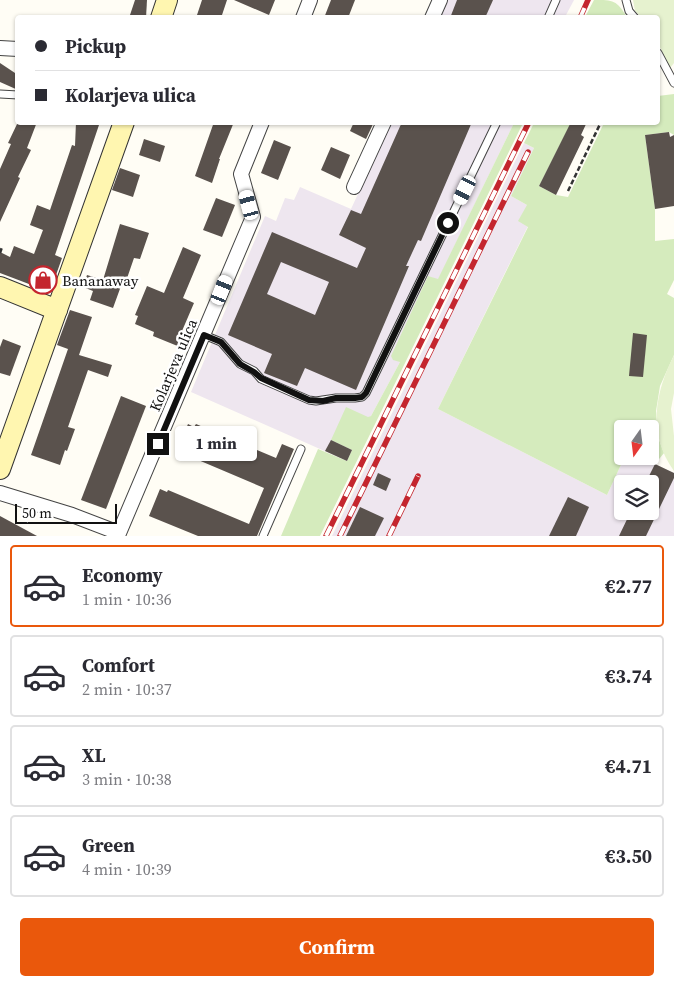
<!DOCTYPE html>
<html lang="en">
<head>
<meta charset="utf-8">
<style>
	:root { --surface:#fff; --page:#f2f2f3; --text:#2b2b33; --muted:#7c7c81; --line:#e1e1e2; --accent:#ea580c }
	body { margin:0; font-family:"Source Serif 4",serif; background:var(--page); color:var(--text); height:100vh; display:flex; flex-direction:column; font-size:19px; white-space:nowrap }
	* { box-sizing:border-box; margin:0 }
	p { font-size:16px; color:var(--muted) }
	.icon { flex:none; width:28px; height:28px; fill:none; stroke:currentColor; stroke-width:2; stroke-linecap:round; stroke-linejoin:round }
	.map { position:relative; height:536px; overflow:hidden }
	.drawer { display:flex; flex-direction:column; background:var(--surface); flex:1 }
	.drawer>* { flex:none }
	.hud { position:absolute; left:15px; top:15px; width:645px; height:110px; border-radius:5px; box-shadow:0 1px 4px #0004; display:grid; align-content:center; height:110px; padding:0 20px; background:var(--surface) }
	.needle { width:32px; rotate:194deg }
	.tools { position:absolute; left:614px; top:420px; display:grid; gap:10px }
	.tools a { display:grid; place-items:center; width:45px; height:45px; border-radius:5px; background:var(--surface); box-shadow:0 1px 4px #0004; font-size:25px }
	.scale { position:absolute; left:15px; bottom:12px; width:102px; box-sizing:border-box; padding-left:5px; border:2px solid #111; border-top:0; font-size:14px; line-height:18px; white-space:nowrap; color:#111; -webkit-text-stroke:4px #fff; paint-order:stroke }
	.end { position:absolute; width:22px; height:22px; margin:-11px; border:6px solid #111; background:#fff; box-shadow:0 0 0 2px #fff }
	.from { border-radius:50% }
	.bubble { position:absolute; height:35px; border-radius:5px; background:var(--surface); box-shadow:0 1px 4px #0004; font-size:16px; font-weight:700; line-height:35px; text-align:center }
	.car { position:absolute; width:15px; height:30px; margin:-15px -8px; border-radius:6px; box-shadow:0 0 4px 1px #0007; background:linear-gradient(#fff 24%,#345 0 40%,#fff 0 76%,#345 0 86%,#fff 0) }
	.hud b { display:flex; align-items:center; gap:18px; height:48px; font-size:19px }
	.hud b+b { border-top:1px solid var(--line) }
	.hud i { width:12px; height:12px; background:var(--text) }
	ul { padding:9px 0 0; list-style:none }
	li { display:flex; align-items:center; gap:15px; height:82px; margin:0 10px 8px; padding:0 10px; border:2px solid var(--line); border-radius:5px }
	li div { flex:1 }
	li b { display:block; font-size:19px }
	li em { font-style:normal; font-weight:700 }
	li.selected { border-color:var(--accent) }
	li>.icon { width:45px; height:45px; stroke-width:1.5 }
	.cta { display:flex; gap:10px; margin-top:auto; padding:10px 20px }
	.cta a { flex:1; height:58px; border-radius:5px; background:var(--accent); color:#fff; font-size:20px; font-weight:700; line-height:58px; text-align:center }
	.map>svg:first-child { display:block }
	.industrial { fill:#eee6ef; fill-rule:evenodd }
	.green { fill:#d5ebbd }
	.pitch { fill:#e6f2cf }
	.building { fill:#5a524d; fill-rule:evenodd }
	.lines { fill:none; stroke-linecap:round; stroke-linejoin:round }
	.lane-casing { stroke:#444; stroke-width:9 }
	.street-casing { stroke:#444; stroke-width:16 }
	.secondary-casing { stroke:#333; stroke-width:22 }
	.path { stroke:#333; stroke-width:2.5; stroke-dasharray:5 2.5; stroke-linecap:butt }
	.lane { stroke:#fff; stroke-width:7 }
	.street { stroke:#fff; stroke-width:14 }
	.secondary { stroke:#fff6b0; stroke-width:20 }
	.rail-casing { stroke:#c4262e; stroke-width:5.5 }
	.rail { stroke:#fff; stroke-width:4; stroke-dasharray:11; stroke-linecap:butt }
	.route { stroke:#111; stroke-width:6 }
	.labels { text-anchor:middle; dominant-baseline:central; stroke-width:5; stroke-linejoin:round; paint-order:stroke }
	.poi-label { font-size:15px; fill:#111; stroke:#fff; text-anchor:start }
	.street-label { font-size:15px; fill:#111; stroke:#fff }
</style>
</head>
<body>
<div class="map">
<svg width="674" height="536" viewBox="0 0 674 536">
	<rect width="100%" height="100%" fill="#fffdf5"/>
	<!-- industrial -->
	<g class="industrial">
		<polygon points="446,0 574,0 565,17 439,18"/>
		<polygon points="391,123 514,123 438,280 428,276 411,314 400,362 371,416 368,418 347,461 191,392 265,216 276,221 285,198 294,200 300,187 351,209"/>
		<path d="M524,143l10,5 -23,48 16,9 1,21 -90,183 169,86 18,-39h24l-1,2 7,6 19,9v63h-342zM622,484h28v27h-28z"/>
	</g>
	<!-- green -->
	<g class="green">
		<path d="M594,0c20,0 22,0 33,17h-42z"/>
		<polygon points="674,94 674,135 669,132 645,135 655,209 655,241 674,239 674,280 667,294 674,298 674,355 660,386 656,411 658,437 664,453 655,464 648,458 654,445 650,442 650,435 653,428 642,423 638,429 622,429 622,456 625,456 607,495 438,409 528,227 518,221 527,205 511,196 534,148 524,143 534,123 571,123 539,186 556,195 568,197 604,123 658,122 658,96"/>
		<polygon points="514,123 523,123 320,536 281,536 318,449 347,461 352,450 331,440 346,407 368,417 371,416 400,362 393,360 391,356 428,276 438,279"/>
	</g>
	<!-- pitch -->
	<g class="pitch">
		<polygon points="633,0 674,0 674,63 670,68 658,43 658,18 641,17 635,11"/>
		<path d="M674,355v38l-3,16 3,27v35c-27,-38 -19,-78 0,-116z"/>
	</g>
	<!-- building -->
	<g class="building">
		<polygon points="135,0 147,0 146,18 129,18"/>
		<polygon points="202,0 227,0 221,18 196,18"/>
		<polygon points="234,0 275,0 269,15"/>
		<polygon points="331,0 355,0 348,18 324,18"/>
		<polygon points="457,0 493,0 485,18 450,18"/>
		<polygon points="0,63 18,75 18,90 0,82"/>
		<polygon points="18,122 37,122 27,148 31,150 18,177 20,178 0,222 0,169 11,144 8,143"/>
		<polygon points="76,122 100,122 55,255 62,258 50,292 0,273 0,252 10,257 14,246 34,254 43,230 30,225 37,205 50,210 72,145 75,146"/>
		<polygon points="214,122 234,122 219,159 220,159 212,183 195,176"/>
		<polygon points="354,122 374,122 366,139 350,131"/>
		<path d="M402,122h70l-51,119 -3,-1 -12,26h3l-53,124 -51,-22 -8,18 -33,-13 8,-19 -44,-19 44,-103 85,36 9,-20 -27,-13 12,-25 10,4zM281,262l48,20 -14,33 -48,-21z"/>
		<polygon points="571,122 587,122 581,135 584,137 556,195 539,186"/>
		<polygon points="669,132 670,137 674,135 674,206 655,209 645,135"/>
		<polygon points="144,139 165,146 160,162 139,155"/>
		<polygon points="274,140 291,147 278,180 261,173"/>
		<polygon points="331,147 350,155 340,179 321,170"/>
		<polygon points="120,168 140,175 133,197 112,190"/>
		<polygon points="216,198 235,205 222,237 203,230"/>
		<polygon points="120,224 149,233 140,259 134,258 124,287 121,286 113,308 90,300 93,291 83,287 87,275 103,280"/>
		<polygon points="183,247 201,255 183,298 194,303 182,331 185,333 180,347 153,336 154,332 135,324 138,316 135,315 147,286 164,293"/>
		<polygon points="70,310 92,317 79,355 112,365 108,377 88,370 68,427 75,429 67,451 65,450 60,465 31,455 68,349 57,345"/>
		<polygon points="633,333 647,335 643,377 629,376"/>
		<polygon points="3,339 21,346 10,376 0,373 0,347"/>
		<polygon points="121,396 146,406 106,509 81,500"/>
		<polygon points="188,424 194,427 196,424 276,458 282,444 294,449 257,536 198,536 149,516 160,489 167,492 168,490 249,524 264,488 177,451"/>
		<polygon points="331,440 352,450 347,461 325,451"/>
		<polygon points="655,464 674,473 674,478 646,536 619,536 631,511 650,511 650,484 645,484"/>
		<polygon points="378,473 391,479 386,491 373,485"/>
		<polygon points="568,497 589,507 576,536 549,536"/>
		<polygon points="360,507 384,518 375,536 346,536"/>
		<polygon points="0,516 37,536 0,536"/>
	</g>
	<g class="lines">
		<!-- lane casing -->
		<g class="lane-casing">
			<g id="lane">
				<polyline points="626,0 629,11 635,18"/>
				<polyline points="548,18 556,0"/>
				<polyline points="658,53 674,83"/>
				<polyline points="0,94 18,95"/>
				<polyline points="204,335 221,342 240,364 254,371 261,379 309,400 316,401 336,398 355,398 362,397 366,393 497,122"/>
				<polyline points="263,536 301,449"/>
			</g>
		</g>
		<!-- street casing -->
		<g class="street-casing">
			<g id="street">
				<polyline points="303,18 310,0"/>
				<polyline points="432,18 440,0"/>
				<polyline points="0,48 18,49"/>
				<polyline points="354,187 384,122"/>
				<polyline points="0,493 72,515 119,533 253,217 241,174 262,122"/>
			</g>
		</g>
		<!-- secondary casing -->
		<g class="secondary-casing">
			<g id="secondary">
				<polyline points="161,18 167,0"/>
				<polyline points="0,287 57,310"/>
				<polyline points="0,469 124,122"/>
			</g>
		</g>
		<!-- path -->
		<g class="path">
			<polyline points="568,191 601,122"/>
			<polyline points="0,253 2,247"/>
		</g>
		<!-- lane -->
		<use href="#lane" class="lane"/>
		<!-- street -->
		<use href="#street" class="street"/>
		<!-- secondary -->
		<use href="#secondary" class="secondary"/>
		<!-- rail casing -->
		<g class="rail-casing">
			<g id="rail">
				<polyline points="580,18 588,0"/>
				<polyline points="326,536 529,122"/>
				<polyline points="340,536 528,152"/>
				<polyline points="389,536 418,476"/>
			</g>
		</g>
		<!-- rail -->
		<use href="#rail" class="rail"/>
	</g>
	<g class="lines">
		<!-- route -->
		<polyline class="route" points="158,444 204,335 221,342 240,364 254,372 261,378 309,400 323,401 336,398 355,398 362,397 366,393 448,223"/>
	</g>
	<!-- icons -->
	<defs>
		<g id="shop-ring" transform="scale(1.4375)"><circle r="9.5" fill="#fff" stroke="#c4262e" stroke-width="1.5"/><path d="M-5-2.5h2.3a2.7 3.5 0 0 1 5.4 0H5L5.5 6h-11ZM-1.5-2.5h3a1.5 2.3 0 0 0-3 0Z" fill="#c4262e"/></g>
	</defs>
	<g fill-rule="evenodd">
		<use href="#shop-ring" x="43" y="280"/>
	</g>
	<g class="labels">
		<!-- poi labels -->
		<g class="poi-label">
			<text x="62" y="280">Bananaway</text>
		</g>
		<!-- street labels -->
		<g class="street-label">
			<text transform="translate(173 365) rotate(-67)">Kolarjeva ulica</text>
		</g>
	</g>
</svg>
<div class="tools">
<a><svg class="needle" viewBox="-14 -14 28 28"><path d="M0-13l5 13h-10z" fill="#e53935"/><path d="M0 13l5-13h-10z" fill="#7c7c81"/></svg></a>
<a><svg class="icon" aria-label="layers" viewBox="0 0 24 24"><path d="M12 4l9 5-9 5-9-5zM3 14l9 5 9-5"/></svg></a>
</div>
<div class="scale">50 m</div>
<i class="end from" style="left:448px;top:223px"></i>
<i class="end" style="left:158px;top:444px"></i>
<div class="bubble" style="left:175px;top:426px;width:82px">1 min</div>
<i class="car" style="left:465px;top:190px;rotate:206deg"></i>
<i class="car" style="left:249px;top:205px;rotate:345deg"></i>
<i class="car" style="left:222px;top:290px;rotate:22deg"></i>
<div class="hud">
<b><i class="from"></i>Pickup</b>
<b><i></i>Kolarjeva ulica</b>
</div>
</div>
<section class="drawer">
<ul>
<li class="selected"><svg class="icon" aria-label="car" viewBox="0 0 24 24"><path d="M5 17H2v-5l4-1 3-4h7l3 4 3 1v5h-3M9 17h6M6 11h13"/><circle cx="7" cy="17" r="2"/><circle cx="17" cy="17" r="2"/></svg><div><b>Economy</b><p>1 min · 10:36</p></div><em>€2.77</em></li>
<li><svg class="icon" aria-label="car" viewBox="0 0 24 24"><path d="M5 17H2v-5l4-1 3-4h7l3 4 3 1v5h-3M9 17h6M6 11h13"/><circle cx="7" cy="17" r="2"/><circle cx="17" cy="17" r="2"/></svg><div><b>Comfort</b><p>2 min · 10:37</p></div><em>€3.74</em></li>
<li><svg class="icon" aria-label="car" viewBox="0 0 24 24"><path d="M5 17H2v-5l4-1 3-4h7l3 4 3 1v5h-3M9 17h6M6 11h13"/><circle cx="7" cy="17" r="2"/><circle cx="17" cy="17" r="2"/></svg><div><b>XL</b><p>3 min · 10:38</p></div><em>€4.71</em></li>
<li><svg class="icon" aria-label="car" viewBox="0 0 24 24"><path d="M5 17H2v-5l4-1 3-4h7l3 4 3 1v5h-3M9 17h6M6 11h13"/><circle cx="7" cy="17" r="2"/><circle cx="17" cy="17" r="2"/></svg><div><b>Green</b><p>4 min · 10:39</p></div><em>€3.50</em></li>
</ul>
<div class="cta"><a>Confirm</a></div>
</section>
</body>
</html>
